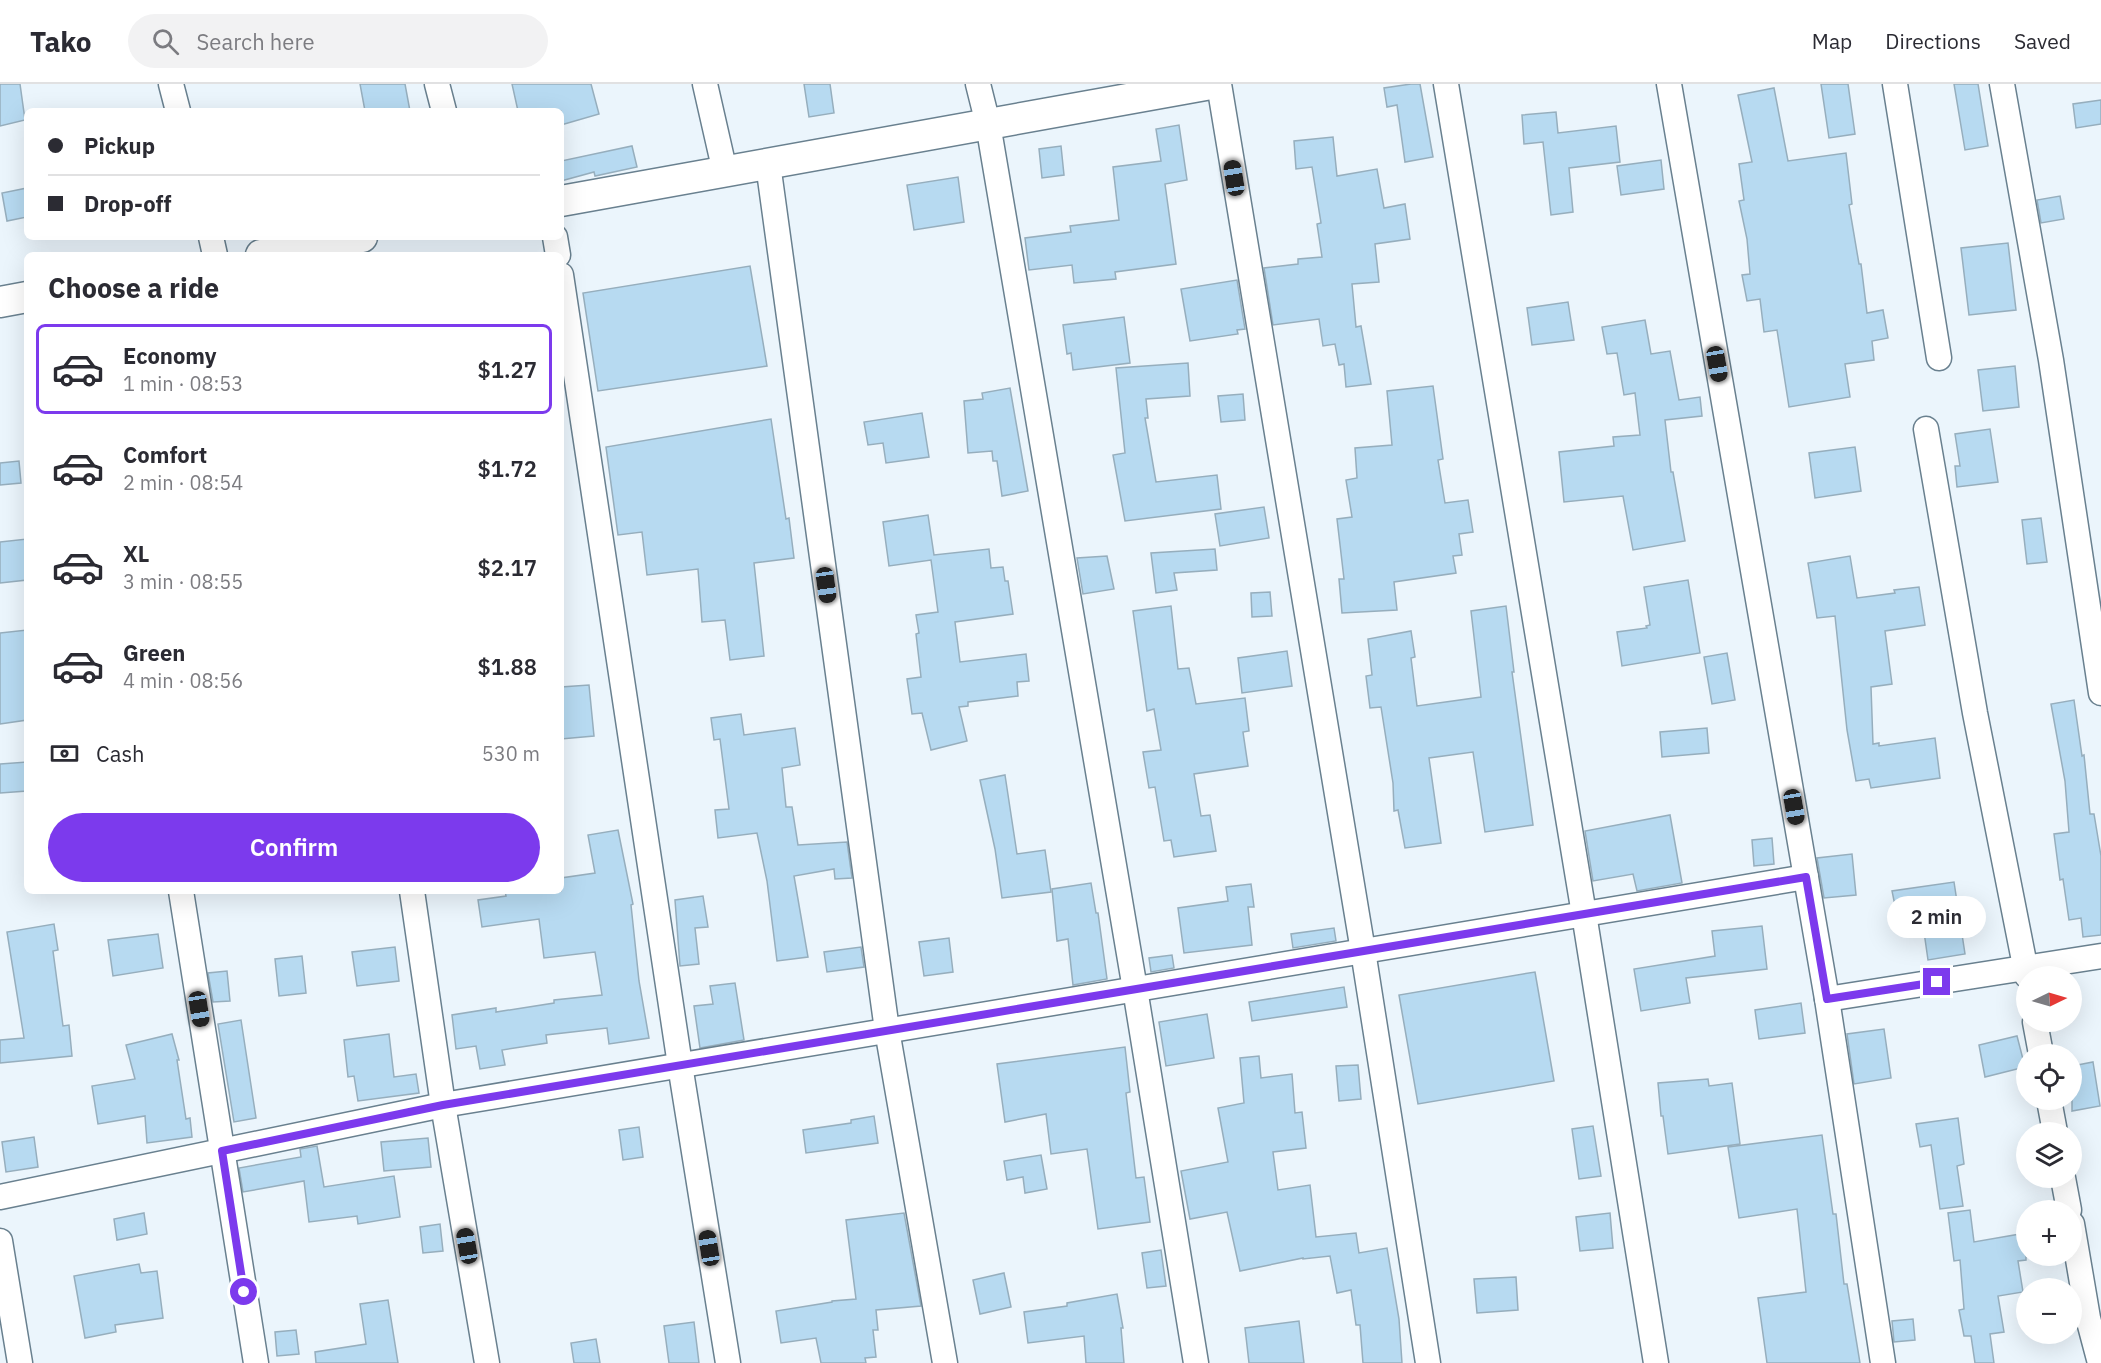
<!DOCTYPE html>
<html lang="en">
<head>
<meta charset="utf-8">
<style>
	:root { --surface:#fff; --page:#f2f2f3; --text:#2b2b33; --muted:#7c7c81; --line:#e1e1e2; --accent:#7c3aed }
	body { margin:0; font-family:"IBM Plex Sans",sans-serif; background:var(--page); color:var(--text); height:100vh; display:flex; flex-direction:column; font-size:22px; white-space:nowrap }
	* { box-sizing:border-box; margin:0 }
	p { font-size:20px; color:var(--muted) }
	.icon { flex:none; width:33px; height:33px; fill:none; stroke:currentColor; stroke-width:2; stroke-linecap:round; stroke-linejoin:round }
	.map { position:relative; flex:1; overflow:hidden }
	.side { position:absolute; left:24px; top:168px; width:540px; height:642px; display:flex; flex-direction:column; background:var(--surface); border-radius:9px; box-shadow:0 6px 24px #0002 }
	.side>* { flex:none }
	.guide { position:absolute; left:24px; top:24px; width:540px; height:132px; border-radius:9px; box-shadow:0 6px 24px #0002; display:grid; align-content:center; height:132px; padding:0 24px; background:var(--surface) }
	.needle { width:39px; rotate:85deg }
	.controls { position:absolute; left:2016px; top:882px; display:grid; gap:12px }
	.controls a { display:grid; place-items:center; width:66px; height:66px; border-radius:50%; background:var(--surface); box-shadow:0 6px 24px #0002; font-size:30px }
	.end { position:absolute; width:27px; height:27px; margin:-14px; border:8px solid #7c3aed; background:#fff; box-shadow:0 0 0 3px #fff }
	.from { border-radius:50% }
	.bubble { position:absolute; height:42px; border-radius:21px; background:var(--surface); box-shadow:0 6px 24px #0002; font-size:20px; font-weight:600; line-height:42px; text-align:center }
	.car { position:absolute; width:18px; height:36px; margin:-18px -9px; border-radius:8px; box-shadow:0 0 4px 2px #0007; background:linear-gradient(#222 24%,#8ab4d8 0 40%,#222 0 76%,#8ab4d8 0 86%,#222 0) }
	.guide b { display:flex; align-items:center; gap:21px; height:57px; font-size:22px }
	.guide b+b { border-top:2px solid var(--line) }
	.guide i { width:15px; height:15px; background:var(--text) }
	ul { padding:0; list-style:none }
	li { display:flex; align-items:center; gap:18px; height:90px; margin:0 12px 9px; padding:0 12px; border:3px solid transparent; border-radius:9px }
	li div { flex:1 }
	li b { display:block; font-size:22px }
	li em { font-style:normal; font-weight:600 }
	li.current { border-color:var(--accent) }
	li>.icon { width:54px; height:54px; stroke-width:1.5 }
	h2 { padding:0 24px; font-size:27px; line-height:72px }
	.pay { display:flex; align-items:center; gap:15px; height:66px; padding:0 24px; font-size:22px }
	.pay p { margin-inline-start:auto }
	.cta { display:flex; gap:12px; margin-top:auto; padding:12px 24px }
	.cta a { flex:1; height:69px; border-radius:36px; background:var(--accent); color:#fff; font-size:24px; font-weight:600; line-height:69px; text-align:center }
	header { display:flex; align-items:center; gap:36px; box-sizing:border-box; height:84px; padding:0 30px; background:var(--surface); border-bottom:2px solid var(--line) }
	header strong { font-size:28px }
	nav { display:flex; gap:33px; margin-inline-start:auto; font-size:21px }
	.search { width:420px; height:54px; background:var(--page); display:flex; align-items:center; gap:15px; box-sizing:border-box; padding:0 21px; border-radius:33px; color:var(--muted); font-size:22px }
	.map>svg:first-child { display:block }
	.building { fill:#b7daf1; stroke:#96aebd; stroke-width:1.5 }
	.lines { fill:none; stroke-linecap:round; stroke-linejoin:round }
	.minor-casing { stroke:#69808f; stroke-width:27 }
	.tertiary-casing { stroke:#69808f; stroke-width:33 }
	.minor { stroke:#fff; stroke-width:24 }
	.tertiary { stroke:#fff; stroke-width:30 }
	.route { stroke:#7c3aed; stroke-width:8 }
</style>
</head>
<body>
<header>
<strong>Tako</strong>
<div class="search"><svg class="icon" aria-label="search" viewBox="0 0 24 24"><circle cx="10" cy="10" r="6"/><path d="M15 15l6 6"/></svg>Search here</div>
<nav><a>Map</a><a>Directions</a><a>Saved</a></nav>
</header>
<div class="map">
<svg width="2101" height="1279" viewBox="0 0 2101 1279">
	<rect width="100%" height="100%" fill="#ebf5fc"/>
	<!-- building -->
	<g class="building">
		<polygon points="0,0 20,0 25,36 0,42"/>
		<polygon points="360,0 405,0 410,27 365,27"/>
		<polygon points="512,0 591,0 599,30 561,41 561,27 518,27"/>
		<polygon points="804,0 830,0 834,29 809,33"/>
		<polygon points="1411,0 1420,0 1433,73 1405,78 1397,21 1387,23 1384,4"/>
		<polygon points="1821,0 1848,0 1855,50 1829,54"/>
		<polygon points="1954,0 1978,0 1988,62 1965,66"/>
		<polygon points="1774,4 1788,77 1846,69 1852,120 1849,121 1859,180 1861,180 1867,229 1883,226 1888,254 1872,257 1874,276 1845,280 1850,313 1789,323 1777,246 1764,248 1760,215 1747,217 1742,191 1750,190 1747,155 1739,117 1744,116 1739,80 1752,78 1738,11"/>
		<polygon points="2101,16 2101,40 2076,44 2073,20"/>
		<polygon points="1556,28 1558,49 1616,42 1620,78 1569,84 1573,128 1551,131 1543,58 1524,60 1522,31"/>
		<polygon points="1179,41 1187,96 1165,100 1176,180 1115,188 1116,195 1074,199 1072,181 1029,186 1025,154 1071,148 1070,142 1119,136 1113,83 1161,77 1156,45"/>
		<polygon points="1333,53 1337,92 1377,85 1384,124 1405,120 1410,155 1375,160 1379,198 1352,200 1356,243 1361,242 1371,300 1346,303 1344,280 1339,281 1335,260 1323,262 1319,235 1273,241 1264,184 1298,180 1298,175 1322,173 1317,140 1321,139 1312,83 1296,85 1294,57"/>
		<polygon points="632,62 637,83 595,92 594,88 561,97 561,77"/>
		<polygon points="1061,62 1064,91 1042,94 1039,65"/>
		<polygon points="1661,76 1664,105 1621,111 1617,82"/>
		<polygon points="958,93 964,138 914,146 907,101"/>
		<polygon points="27,104 27,133 7,137 2,109"/>
		<polygon points="2060,112 2064,135 2041,139 2037,116"/>
		<polygon points="2008,159 2016,226 1969,231 1961,164"/>
		<polygon points="750,182 767,282 598,307 583,209"/>
		<polygon points="1237,196 1245,245 1237,246 1238,250 1190,257 1181,205"/>
		<polygon points="1568,218 1574,256 1532,261 1527,224"/>
		<polygon points="1124,233 1130,279 1073,286 1071,269 1067,270 1063,241"/>
		<polygon points="1645,236 1651,270 1670,267 1679,316 1700,313 1702,332 1665,336 1671,388 1673,388 1685,457 1633,466 1623,412 1564,418 1559,368 1614,362 1613,353 1640,351 1635,309 1624,311 1617,269 1607,270 1602,243"/>
		<polygon points="1188,279 1190,312 1146,315 1148,334 1145,334 1156,398 1217,391 1221,425 1125,437 1113,371 1125,369 1116,284"/>
		<polygon points="2015,282 2019,323 1983,327 1978,286"/>
		<polygon points="1433,302 1443,375 1438,376 1445,419 1468,416 1473,448 1459,450 1462,471 1453,472 1456,489 1394,498 1397,526 1342,529 1339,495 1344,495 1337,435 1352,433 1346,396 1357,394 1355,364 1392,361 1387,307"/>
		<polygon points="1010,304 1028,407 1002,412 997,377 993,377 992,367 968,369 964,317 983,315 982,309"/>
		<polygon points="1243,310 1245,336 1221,338 1218,312"/>
		<polygon points="922,329 929,373 886,379 883,359 868,361 864,338"/>
		<polygon points="771,335 786,435 789,434 794,474 754,479 764,572 730,576 725,536 702,538 698,485 647,491 642,448 618,451 606,363"/>
		<polygon points="1990,345 1998,398 1957,403 1955,382 1960,382 1955,350"/>
		<polygon points="1855,363 1861,407 1815,414 1809,369"/>
		<polygon points="19,377 21,399 0,401 0,379"/>
		<polygon points="1264,423 1269,454 1220,462 1215,430"/>
		<polygon points="928,431 934,471 989,465 991,484 1003,483 1005,497 1008,497 1013,530 955,538 960,578 1026,570 1029,597 1017,598 1018,612 968,618 968,622 959,623 967,657 931,666 922,629 912,630 907,595 921,593 916,550 919,549 916,531 938,528 931,476 889,482 883,438"/>
		<polygon points="2041,434 2047,478 2027,480 2022,436"/>
		<polygon points="27,455 27,496 0,499 0,458"/>
		<polygon points="1215,465 1217,486 1174,489 1177,506 1156,509 1151,469"/>
		<polygon points="1107,472 1114,505 1083,510 1077,474"/>
		<polygon points="1850,472 1857,514 1895,509 1894,506 1919,503 1925,541 1885,547 1892,600 1871,603 1873,660 1879,659 1879,662 1935,654 1940,694 1871,704 1869,695 1856,697 1847,646 1835,532 1817,534 1808,479"/>
		<polygon points="1688,496 1700,569 1622,582 1617,548 1647,544 1646,542 1650,541 1644,503"/>
		<polygon points="1270,508 1272,532 1252,533 1251,509"/>
		<polygon points="1171,522 1178,585 1189,584 1196,620 1245,614 1249,647 1243,648 1248,682 1194,690 1201,732 1210,731 1216,767 1174,773 1171,756 1164,757 1155,703 1149,704 1143,668 1161,666 1154,625 1147,627 1133,527"/>
		<polygon points="1506,522 1514,588 1512,588 1533,741 1485,748 1473,668 1429,674 1441,759 1405,764 1398,726 1394,727 1393,699 1381,623 1370,624 1366,592 1372,591 1368,555 1411,547 1415,573 1411,574 1417,622 1481,613 1471,527"/>
		<polygon points="27,546 27,636 0,640 0,549"/>
		<polygon points="1287,567 1292,602 1242,609 1238,574"/>
		<polygon points="1727,569 1735,616 1712,620 1704,573"/>
		<polygon points="589,601 594,652 561,655 561,603"/>
		<polygon points="2074,616 2082,672 2084,671 2090,730 2094,730 2101,772 2101,851 2083,853 2081,834 2069,836 2063,795 2060,796 2054,750 2069,748 2065,697 2051,620"/>
		<polygon points="741,630 744,651 795,644 800,681 782,684 786,723 792,723 798,761 847,758 852,794 835,795 834,785 794,792 808,873 777,877 767,797 757,749 718,754 715,726 729,725 720,655 714,656 711,634"/>
		<polygon points="1707,644 1709,669 1662,673 1660,648"/>
		<polygon points="27,678 27,707 0,709 0,680"/>
		<polygon points="1005,691 1017,770 1045,766 1051,808 1002,814 995,765 980,696"/>
		<polygon points="1670,731 1682,799 1637,807 1633,790 1593,797 1585,747"/>
		<polygon points="618,746 633,820 631,821 639,897 649,954 609,960 607,944 546,951 547,959 502,966 505,981 480,985 476,962 456,965 452,931 496,924 496,928 554,919 554,916 602,911 595,868 544,874 539,835 482,843 478,816 506,812 505,807 561,807 561,794 595,789 588,751"/>
		<polygon points="1772,754 1774,780 1754,782 1752,756"/>
		<polygon points="1852,770 1856,811 1824,814 1817,774"/>
		<polygon points="1954,798 1965,870 1928,876 1923,841 1900,846 1892,807"/>
		<polygon points="1091,799 1096,829 1098,829 1107,895 1073,901 1068,855 1057,857 1052,805"/>
		<polygon points="1251,800 1254,823 1248,823 1252,861 1184,869 1178,824 1228,817 1226,803"/>
		<polygon points="703,812 708,843 695,844 699,880 680,882 675,816"/>
		<polygon points="54,840 58,866 53,867 63,942 69,941 72,972 0,979 0,956 24,954 7,848"/>
		<polygon points="1762,842 1767,885 1686,894 1690,919 1641,927 1634,885 1715,872 1712,847"/>
		<polygon points="1334,844 1336,857 1293,864 1291,850"/>
		<polygon points="158,850 163,884 113,892 108,856"/>
		<polygon points="949,854 953,888 924,892 919,858"/>
		<polygon points="395,863 399,897 357,902 352,868"/>
		<polygon points="861,863 864,883 827,888 824,868"/>
		<polygon points="1172,871 1174,884 1151,888 1149,874"/>
		<polygon points="302,872 306,909 279,912 275,875"/>
		<polygon points="227,887 230,917 213,918 208,889"/>
		<polygon points="1535,888 1554,997 1418,1020 1399,911"/>
		<polygon points="735,899 744,956 700,964 694,922 713,920 710,902"/>
		<polygon points="1344,903 1347,923 1252,937 1249,918"/>
		<polygon points="1801,919 1805,949 1759,955 1755,926"/>
		<polygon points="1207,930 1214,974 1166,982 1159,938"/>
		<polygon points="241,936 256,1034 234,1038 218,940"/>
		<polygon points="1884,945 1891,994 1854,1000 1847,950"/>
		<polygon points="172,950 179,976 177,976 186,1035 190,1034 192,1053 147,1059 145,1032 98,1040 92,1002 135,995 126,961"/>
		<polygon points="389,950 394,993 416,990 419,1009 358,1017 354,992 348,993 344,956"/>
		<polygon points="2017,952 2025,983 1985,993 1979,961"/>
		<polygon points="1125,963 1130,1008 1126,1009 1136,1094 1144,1093 1150,1138 1098,1145 1087,1065 1051,1070 1046,1030 1005,1038 997,980"/>
		<polygon points="1259,972 1261,994 1292,990 1295,1029 1302,1028 1306,1064 1273,1068 1278,1106 1310,1101 1316,1153 1356,1149 1359,1169 1387,1164 1399,1235 1402,1279 1363,1279 1360,1241 1356,1241 1351,1206 1337,1209 1330,1172 1303,1175 1303,1174 1240,1187 1227,1128 1190,1135 1181,1087 1228,1078 1218,1024 1244,1019 1240,974"/>
		<polygon points="2093,978 2100,1022 2072,1027 2072,982"/>
		<polygon points="1358,981 1361,1015 1339,1017 1336,982"/>
		<polygon points="1708,995 1709,1002 1732,999 1740,1060 1668,1070 1663,1032 1661,1032 1658,999"/>
		<polygon points="874,1032 878,1059 806,1069 803,1046 851,1039 851,1036"/>
		<polygon points="1958,1034 1964,1080 1957,1082 1963,1122 1940,1125 1931,1061 1920,1063 1916,1040"/>
		<polygon points="1593,1042 1601,1092 1579,1095 1572,1045"/>
		<polygon points="639,1043 643,1073 623,1076 619,1046"/>
		<polygon points="1822,1051 1833,1130 1836,1130 1844,1200 1847,1200 1860,1279 1767,1279 1758,1214 1806,1208 1797,1125 1739,1134 1728,1063"/>
		<polygon points="34,1053 38,1083 6,1088 2,1058"/>
		<polygon points="428,1054 431,1083 384,1087 381,1058"/>
		<polygon points="317,1062 324,1103 394,1092 400,1133 358,1140 357,1132 309,1138 304,1097 243,1108 239,1084 301,1073 300,1065"/>
		<polygon points="1041,1071 1047,1105 1025,1109 1023,1093 1007,1096 1004,1077"/>
		<polygon points="1970,1126 1974,1158 2026,1149 2026,1176 2018,1177 2023,1208 1998,1212 2004,1248 1990,1250 1994,1279 1975,1279 1971,1252 1964,1252 1959,1226 1964,1225 1960,1176 1954,1177 1948,1129"/>
		<polygon points="144,1129 147,1150 117,1156 114,1135"/>
		<polygon points="904,1129 921,1222 876,1226 878,1246 873,1246 876,1273 865,1274 866,1279 821,1279 816,1254 781,1259 776,1227 832,1218 832,1217 856,1215 846,1136"/>
		<polygon points="1610,1129 1613,1164 1580,1167 1576,1133"/>
		<polygon points="440,1140 443,1167 423,1169 420,1143"/>
		<polygon points="1161,1166 1166,1202 1147,1204 1142,1169"/>
		<polygon points="139,1180 141,1189 157,1187 163,1234 115,1241 116,1248 85,1254 74,1192"/>
		<polygon points="1004,1189 1011,1223 980,1230 973,1196"/>
		<polygon points="1516,1193 1518,1226 1477,1229 1474,1195"/>
		<polygon points="1117,1210 1123,1244 1121,1244 1124,1279 1086,1279 1084,1252 1028,1259 1024,1228 1067,1222 1067,1219"/>
		<polygon points="388,1216 398,1279 316,1279 315,1268 366,1260 360,1220"/>
		<polygon points="1913,1235 1915,1256 1894,1258 1892,1237"/>
		<polygon points="1299,1237 1304,1279 1249,1279 1245,1244"/>
		<polygon points="694,1238 699,1279 669,1279 664,1242"/>
		<polygon points="296,1246 299,1270 277,1272 275,1248"/>
		<polygon points="596,1255 600,1279 574,1279 571,1259"/>
	</g>
	<g class="lines">
		<!-- minor casing -->
		<g class="minor-casing">
			<g id="minor">
				<polyline points="171,0 178,27"/>
				<polyline points="437,0 444,27"/>
				<polyline points="705,0 725,88"/>
				<polyline points="978,0 988,40 1135,905 1196,1279"/>
				<polyline points="1219,0 1363,867 1428,1279"/>
				<polyline points="1446,0 1584,830 1656,1279"/>
				<polyline points="1669,0 1827,915 1883,1279"/>
				<polyline points="1895,0 1939,274"/>
				<polyline points="2002,0 2051,276 2101,609"/>
				<polyline points="768,80 887,946 945,1279"/>
				<polyline points="211,153 215,171"/>
				<polyline points="555,153 558,171"/>
				<polyline points="561,191 680,981 728,1279"/>
				<polyline points="1926,345 1975,629 2027,892"/>
				<polyline points="181,807 256,1279"/>
				<polyline points="412,807 443,1021 487,1279"/>
				<polyline points="1827,915 2101,872"/>
				<polyline points="2035,938 2041,970"/>
				<polyline points="2049,1016 2055,1048"/>
				<polyline points="2063,1094 2069,1126"/>
				<polyline points="0,1113 443,1021 1806,793"/>
				<polyline points="2072,1140 2088,1234 2100,1279"/>
				<polyline points="0,1157 20,1279"/>
			</g>
		</g>
		<!-- tertiary casing -->
		<g class="tertiary-casing">
			<g id="tertiary">
				<polyline points="561,117 1211,0"/>
				<polyline points="261,171 362,153"/>
				<polyline points="0,218 27,213"/>
			</g>
		</g>
		<!-- minor -->
		<use href="#minor" class="minor"/>
		<!-- tertiary -->
		<use href="#tertiary" class="tertiary"/>
	</g>
	<g class="lines">
		<!-- route -->
		<polyline class="route" points="244,1208 222,1067 443,1021 1806,793 1827,915 1937,898"/>
	</g>
</svg>
<div class="controls">
<a><svg class="needle" viewBox="-14 -14 28 28"><path d="M0-13l5 13h-10z" fill="#e53935"/><path d="M0 13l5-13h-10z" fill="#7c7c81"/></svg></a>
<a><svg class="icon" aria-label="locate" viewBox="0 0 24 24"><circle cx="12" cy="12" r="6"/><path d="M12 2v4M12 18v4M2 12h4M18 12h4"/></svg></a>
<a><svg class="icon" aria-label="layers" viewBox="0 0 24 24"><path d="M12 4l9 5-9 5-9-5zM3 14l9 5 9-5"/></svg></a>
<a>+</a>
<a>−</a>
</div>
<i class="end from" style="left:244px;top:1208px"></i>
<i class="end" style="left:1937px;top:898px"></i>
<div class="bubble" style="left:1887px;top:812px;width:99px">2 min</div>
<i class="car" style="left:1234px;top:94px;rotate:351deg"></i>
<i class="car" style="left:1717px;top:280px;rotate:170deg"></i>
<i class="car" style="left:826px;top:501px;rotate:172deg"></i>
<i class="car" style="left:1794px;top:723px;rotate:170deg"></i>
<i class="car" style="left:199px;top:925px;rotate:171deg"></i>
<i class="car" style="left:467px;top:1162px;rotate:350deg"></i>
<i class="car" style="left:709px;top:1164px;rotate:351deg"></i>
<div class="guide">
<b><i class="from"></i>Pickup</b>
<b><i></i>Drop-off</b>
</div>
<section class="side">
<h2>Choose a ride</h2>
<ul>
<li class="current"><svg class="icon" aria-label="car" viewBox="0 0 24 24"><path d="M5 17H2v-5l4-1 3-4h7l3 4 3 1v5h-3M9 17h6M6 11h13"/><circle cx="7" cy="17" r="2"/><circle cx="17" cy="17" r="2"/></svg><div><b>Economy</b><p>1 min · 08:53</p></div><em>$1.27</em></li>
<li><svg class="icon" aria-label="car" viewBox="0 0 24 24"><path d="M5 17H2v-5l4-1 3-4h7l3 4 3 1v5h-3M9 17h6M6 11h13"/><circle cx="7" cy="17" r="2"/><circle cx="17" cy="17" r="2"/></svg><div><b>Comfort</b><p>2 min · 08:54</p></div><em>$1.72</em></li>
<li><svg class="icon" aria-label="car" viewBox="0 0 24 24"><path d="M5 17H2v-5l4-1 3-4h7l3 4 3 1v5h-3M9 17h6M6 11h13"/><circle cx="7" cy="17" r="2"/><circle cx="17" cy="17" r="2"/></svg><div><b>XL</b><p>3 min · 08:55</p></div><em>$2.17</em></li>
<li><svg class="icon" aria-label="car" viewBox="0 0 24 24"><path d="M5 17H2v-5l4-1 3-4h7l3 4 3 1v5h-3M9 17h6M6 11h13"/><circle cx="7" cy="17" r="2"/><circle cx="17" cy="17" r="2"/></svg><div><b>Green</b><p>4 min · 08:56</p></div><em>$1.88</em></li>
</ul>
<div class="pay"><svg class="icon" aria-label="cash" viewBox="0 0 24 24"><path d="M3 7h18v10H3z"/><circle cx="12" cy="12" r="2"/></svg>Cash<p>530 m</p></div>
<div class="cta"><a>Confirm</a></div>
</section>
</div>
</body>
</html>
